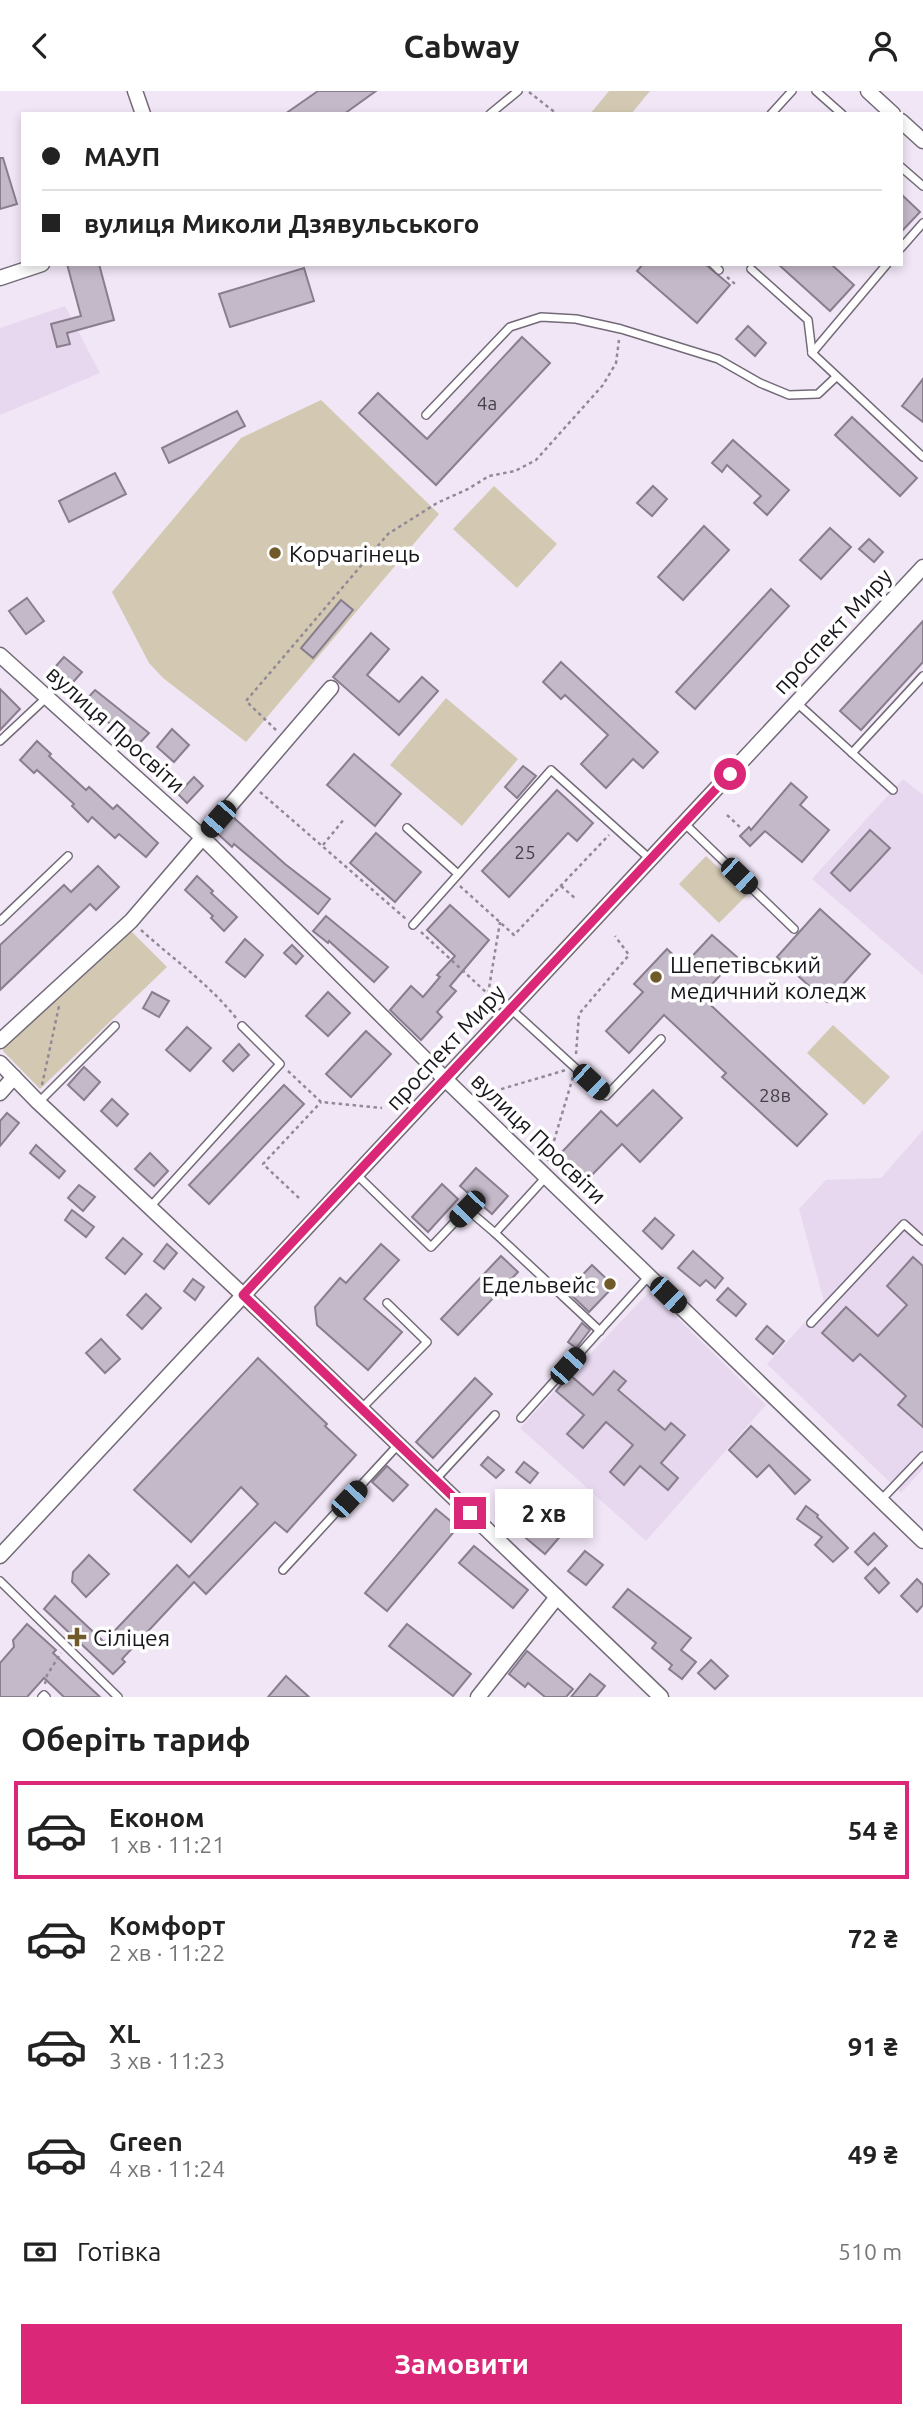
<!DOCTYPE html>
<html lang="uk">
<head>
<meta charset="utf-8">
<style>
	:root { --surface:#fff; --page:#f6f6f6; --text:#222; --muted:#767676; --line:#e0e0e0; --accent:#db2777 }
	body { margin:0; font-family:Ubuntu,sans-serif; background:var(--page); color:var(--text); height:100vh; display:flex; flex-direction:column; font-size:26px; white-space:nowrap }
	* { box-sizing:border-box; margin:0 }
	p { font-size:23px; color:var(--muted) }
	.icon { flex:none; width:38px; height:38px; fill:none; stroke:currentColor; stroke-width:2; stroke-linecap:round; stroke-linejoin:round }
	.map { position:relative; height:1606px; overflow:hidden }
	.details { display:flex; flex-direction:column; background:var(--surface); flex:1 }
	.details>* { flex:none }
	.banner { position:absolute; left:21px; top:21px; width:882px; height:154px; border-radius:0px; box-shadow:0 4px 10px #0003; display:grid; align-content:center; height:154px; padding:0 21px; background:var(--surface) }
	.end { position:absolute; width:32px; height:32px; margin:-16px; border:9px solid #db2777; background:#fff; box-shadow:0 0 0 4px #fff }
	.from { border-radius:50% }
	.bubble { position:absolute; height:49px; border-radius:0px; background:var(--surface); box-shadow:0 4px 10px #0003; font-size:23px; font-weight:700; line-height:49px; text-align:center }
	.car { position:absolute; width:21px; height:42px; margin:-21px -10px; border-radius:9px; box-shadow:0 0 5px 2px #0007; background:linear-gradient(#222 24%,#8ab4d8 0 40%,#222 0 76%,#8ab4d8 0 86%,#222 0) }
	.banner b { display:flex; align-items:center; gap:24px; height:66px; font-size:26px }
	.banner b+b { border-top:2px solid var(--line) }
	.banner i { width:18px; height:18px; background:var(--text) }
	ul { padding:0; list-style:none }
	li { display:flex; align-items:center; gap:21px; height:98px; margin:0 14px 10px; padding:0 7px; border:4px solid transparent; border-radius:0px }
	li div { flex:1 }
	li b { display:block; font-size:26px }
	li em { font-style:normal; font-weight:700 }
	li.active { border-color:var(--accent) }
	li>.icon { width:63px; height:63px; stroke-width:1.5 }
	h2 { padding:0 21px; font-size:32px; line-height:84px }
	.pay { display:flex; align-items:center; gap:18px; height:77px; padding:0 21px; font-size:26px }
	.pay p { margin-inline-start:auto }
	.button { display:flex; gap:14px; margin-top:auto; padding:14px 21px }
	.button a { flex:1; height:80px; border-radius:0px; background:var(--accent); color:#fff; font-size:28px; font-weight:700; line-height:80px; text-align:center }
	header { display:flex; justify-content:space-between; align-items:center; height:91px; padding:0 21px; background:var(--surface); font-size:32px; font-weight:700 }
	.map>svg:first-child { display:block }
	.built { fill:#e7d8ef }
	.green { fill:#d3c9b3 }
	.building { fill:#c4b9c9; stroke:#887e8d; stroke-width:2 }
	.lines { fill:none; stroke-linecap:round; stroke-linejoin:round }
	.service-casing { stroke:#736a78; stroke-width:10 }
	.minor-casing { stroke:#736a78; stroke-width:17 }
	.path { stroke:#918a95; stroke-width:2.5; stroke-dasharray:3.5 3.5; stroke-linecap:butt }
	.service { stroke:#fff; stroke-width:7 }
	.minor { stroke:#fff; stroke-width:14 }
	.route { stroke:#db2777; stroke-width:9 }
	.poi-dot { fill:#715a2a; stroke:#fff; stroke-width:2.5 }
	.labels { text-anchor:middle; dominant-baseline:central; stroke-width:7; stroke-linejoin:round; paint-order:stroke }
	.number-label { font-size:19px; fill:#443f46 }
	.poi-label { font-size:23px; fill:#19161b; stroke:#fff; text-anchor:start }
	.street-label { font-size:23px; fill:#19161b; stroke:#fff }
</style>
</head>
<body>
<header><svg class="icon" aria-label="back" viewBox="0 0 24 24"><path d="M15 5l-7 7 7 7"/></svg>Cabway<svg class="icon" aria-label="person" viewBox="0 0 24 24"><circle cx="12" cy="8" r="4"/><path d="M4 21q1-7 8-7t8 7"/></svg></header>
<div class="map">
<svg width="923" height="1606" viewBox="0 0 923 1606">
	<rect width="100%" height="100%" fill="#f1e6f6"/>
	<!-- built -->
	<g class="built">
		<polygon points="65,215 100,282 0,324 0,237"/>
		<polygon points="903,688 923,704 923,884 812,788"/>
		<polygon points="923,1039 923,1378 901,1402 767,1273 824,1210 799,1118 826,1089 881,1087"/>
		<polygon points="650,1200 766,1314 646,1450 520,1337"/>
	</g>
	<!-- green -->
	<g class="green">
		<polygon points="609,0 650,0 631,23 590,23"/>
		<polygon points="321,309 439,423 246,651 163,587 149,572 112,501 241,347"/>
		<polygon points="494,395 557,453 517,497 453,438"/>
		<polygon points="446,607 518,668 462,735 390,674"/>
		<polygon points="706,765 747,804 719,832 679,793"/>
		<polygon points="128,837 167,876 40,998 3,960 5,950"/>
		<polygon points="833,934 890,986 864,1014 807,962"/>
	</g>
	<!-- building -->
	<g class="building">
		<polygon points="318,0 376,0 344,23 285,23"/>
		<polygon points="0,67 3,67 17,113 0,118"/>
		<polygon points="901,103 920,121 901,141"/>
		<polygon points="67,173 99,173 114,229 67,242 70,253 57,256 51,233 81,225"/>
		<polygon points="643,173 705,173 730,194 697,232 637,180"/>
		<polygon points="778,173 831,173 854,194 830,220"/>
		<polygon points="304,177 314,210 230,236 219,203"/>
		<polygon points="748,235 766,252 755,265 736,248"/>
		<polygon points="522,246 550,272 436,394 359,322 378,302 427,348"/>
		<polygon points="923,288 923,331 902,315"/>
		<polygon points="237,320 245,335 169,372 162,357"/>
		<polygon points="852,326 917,387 900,405 835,344"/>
		<polygon points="733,349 789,399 767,424 754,412 761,405 727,374 722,381 712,372"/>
		<polygon points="115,382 126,403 69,431 59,410"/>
		<polygon points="653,395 667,408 652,425 637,412"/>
		<polygon points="704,435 729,459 683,509 658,486"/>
		<polygon points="830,437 851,456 821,488 800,469"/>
		<polygon points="869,448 883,461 874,471 859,458"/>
		<polygon points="771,498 789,515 695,618 676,601"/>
		<polygon points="27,507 44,530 26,543 9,520"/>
		<polygon points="341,509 353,519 313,567 301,557"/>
		<polygon points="923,530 923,571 861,639 840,620"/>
		<polygon points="371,542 389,558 367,584 399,611 422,586 438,600 399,644 333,586"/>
		<polygon points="64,566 82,581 67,598 49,583"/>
		<polygon points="561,571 658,661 643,677 633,668 606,697 581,673 608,644 565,604 561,608 543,591"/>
		<polygon points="0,598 20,618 0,639"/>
		<polygon points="95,599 149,642 134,658 116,642 118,640 85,610"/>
		<polygon points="172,638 189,654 174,671 157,656"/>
		<polygon points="37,650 51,663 49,665 86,699 89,696 113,718 117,714 158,752 146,766 119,743 115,747 92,726 88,731 72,715 74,713 37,679 34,682 20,669"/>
		<polygon points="354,663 401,703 375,735 327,694"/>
		<polygon points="523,675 536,685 517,707 505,696"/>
		<polygon points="194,686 203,695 187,712 178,703"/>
		<polygon points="791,692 807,706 800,714 829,739 802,771 765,740 750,755 740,745 749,736 751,739"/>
		<polygon points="557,699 593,732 577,750 568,742 509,806 482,780"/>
		<polygon points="233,726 285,773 330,808 318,823 234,753 232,756 218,743"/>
		<polygon points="870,739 890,757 850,800 831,782"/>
		<polygon points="376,742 421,781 395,811 350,772"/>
		<polygon points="98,775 119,796 96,819 90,813 0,899 0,854 64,794 71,801"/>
		<polygon points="197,785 213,800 211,802 237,826 224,840 211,827 213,825 185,799"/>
		<polygon points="450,814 489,849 450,895 456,900 437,921 442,926 421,949 390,919 411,895 423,906 440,886 437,884 455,865 427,839"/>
		<polygon points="820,818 870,863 827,911 777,866"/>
		<polygon points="326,825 388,876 374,891 329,850 328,852 313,840"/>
		<polygon points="712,844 737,866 701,905 827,1023 797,1055 722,986 726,982 664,924 629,962 606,940 643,901 634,893 667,858 684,874"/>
		<polygon points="245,848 263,864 245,886 226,871"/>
		<polygon points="292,854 303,865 296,873 284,862"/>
		<polygon points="152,901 169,910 159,926 143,917"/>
		<polygon points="328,901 350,922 328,945 306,925"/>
		<polygon points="187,936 211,957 190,980 166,959"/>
		<polygon points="366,940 391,963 351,1006 326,983"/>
		<polygon points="239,953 249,964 233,980 223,970"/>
		<polygon points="84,976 100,991 84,1009 68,994"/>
		<polygon points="284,994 304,1013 209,1113 189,1094"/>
		<polygon points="653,999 682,1027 640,1071 622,1053 587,1089 560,1063 601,1020 617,1035"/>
		<polygon points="112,1008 128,1023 117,1035 101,1020"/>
		<polygon points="7,1022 19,1032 0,1055 0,1030"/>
		<polygon points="36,1054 65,1080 59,1087 30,1062"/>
		<polygon points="150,1062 168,1080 154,1095 135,1078"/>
		<polygon points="476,1077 508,1105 492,1123 460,1095"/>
		<polygon points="442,1093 458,1108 428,1141 412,1126"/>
		<polygon points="79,1094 95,1106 83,1120 68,1107"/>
		<polygon points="72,1119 94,1136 86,1146 65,1129"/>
		<polygon points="655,1127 674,1144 662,1158 643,1140"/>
		<polygon points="123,1147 142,1163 125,1183 106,1167"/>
		<polygon points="167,1153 177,1162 164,1178 154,1170"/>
		<polygon points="381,1153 399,1169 364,1208 402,1241 368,1279 317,1234 315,1216 340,1187 346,1192"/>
		<polygon points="693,1160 723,1187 715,1197 706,1189 700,1195 678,1177"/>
		<polygon points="501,1165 518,1181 458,1244 441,1228"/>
		<polygon points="913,1166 923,1175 923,1336 898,1314 906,1305 860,1263 853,1270 822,1242 846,1216 878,1245 907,1214 887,1195"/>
		<polygon points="592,1174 614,1195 589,1221 567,1200"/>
		<polygon points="193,1188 204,1196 195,1209 184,1200"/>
		<polygon points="728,1197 746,1213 736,1225 717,1209"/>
		<polygon points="146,1203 161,1217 142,1238 127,1224"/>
		<polygon points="582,1232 590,1239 576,1257 568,1251"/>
		<polygon points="767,1235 784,1250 773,1263 756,1248"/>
		<polygon points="101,1248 120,1268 105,1282 86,1262"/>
		<polygon points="258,1267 327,1333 325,1335 356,1364 287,1441 275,1431 206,1503 194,1491 122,1568 125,1571 113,1583 44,1518 55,1505 104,1551 177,1474 189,1486 258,1413 241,1396 191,1451 134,1399"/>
		<polygon points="614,1280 626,1290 618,1299 665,1339 671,1332 685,1344 661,1372 678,1387 668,1399 640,1375 624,1394 610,1381 633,1354 606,1331 583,1357 567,1343 584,1324 556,1300 570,1284 593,1304"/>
		<polygon points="475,1287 492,1303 433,1367 416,1351"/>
		<polygon points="751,1335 810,1389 795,1403 769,1374 757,1386 729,1359"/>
		<polygon points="488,1366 504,1379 496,1387 481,1374"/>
		<polygon points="524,1371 538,1382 530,1392 516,1381"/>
		<polygon points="387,1375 408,1394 393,1410 372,1391"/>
		<polygon points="513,1402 564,1441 545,1463 496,1422"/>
		<polygon points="806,1415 818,1424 817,1426 848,1457 833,1471 815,1454 822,1446 797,1428"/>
		<polygon points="436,1418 458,1436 387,1520 365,1502"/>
		<polygon points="874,1442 887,1455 868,1474 855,1461"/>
		<polygon points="474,1455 528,1499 513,1517 459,1472"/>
		<polygon points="585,1460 603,1474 586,1494 568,1480"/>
		<polygon points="89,1464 109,1483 86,1506 72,1491 73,1481"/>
		<polygon points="875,1477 889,1492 879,1502 865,1487"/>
		<polygon points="917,1488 923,1494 923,1514 917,1521 901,1505"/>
		<polygon points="628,1498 691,1547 681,1559 696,1571 682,1588 669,1578 672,1574 652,1557 656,1552 613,1516"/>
		<polygon points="27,1533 56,1559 53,1562 100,1606 64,1606 44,1587 27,1606 0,1606 0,1572 14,1556 13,1549"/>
		<polygon points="407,1533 471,1583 453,1605 389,1555"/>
		<polygon points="527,1560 573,1598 566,1606 545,1606 528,1592 525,1596 509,1583"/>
		<polygon points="711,1569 728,1585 715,1598 698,1582"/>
		<polygon points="590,1583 605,1595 596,1606 571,1606"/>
		<polygon points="286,1585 309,1606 268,1606"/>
	</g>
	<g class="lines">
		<!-- service casing -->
		<g class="service-casing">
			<g id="service">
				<polyline points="816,0 842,23"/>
				<polyline points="490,23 518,0"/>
				<polyline points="771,23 792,0"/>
				<polyline points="901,76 923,95"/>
				<polyline points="901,157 923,132"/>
				<polyline points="713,173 719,179"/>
				<polyline points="751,178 808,229 812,262 923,366"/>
				<polyline points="812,262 887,173"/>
				<polyline points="426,324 510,236 541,226 576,228 621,238 718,268 760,292 789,304 818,303 836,286"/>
				<polyline points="797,612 893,699"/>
				<polyline points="0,650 46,607"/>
				<polyline points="852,662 923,585"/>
				<polyline points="684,732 794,838"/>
				<polyline points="407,737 458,783"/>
				<polyline points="0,830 68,765"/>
				<polyline points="413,834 551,679 650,768"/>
				<polyline points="511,918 606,1005 661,948"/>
				<polyline points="39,1011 115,935"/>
				<polyline points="357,1084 431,1156 467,1118 495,1142 546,1086"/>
				<polyline points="150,1116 280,973 242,935"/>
				<polyline points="495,1142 600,1240"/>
				<polyline points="811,1232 904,1133 923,1150"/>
				<polyline points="361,1318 427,1251 387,1212"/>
				<polyline points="521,1327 649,1185"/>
				<polyline points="435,1389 495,1324"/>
				<polyline points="881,1409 923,1365"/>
				<polyline points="283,1479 398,1354"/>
				<polyline points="0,1490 118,1606"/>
				<polyline points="42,1606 44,1604 46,1606"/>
			</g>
		</g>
		<!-- minor casing -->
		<g class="minor-casing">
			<g id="minor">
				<polyline points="135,0 143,23"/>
				<polyline points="868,0 893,23"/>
				<polyline points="901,30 923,50"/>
				<polyline points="0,187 42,173"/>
				<polyline points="0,564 202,746 445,988 923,1450"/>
				<polyline points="0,950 131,830 331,597"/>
				<polyline points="0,972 38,1011 243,1204 661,1606"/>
				<polyline points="0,1002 14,986"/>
				<polyline points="0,1465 923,476"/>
				<polyline points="478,1606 557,1506"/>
			</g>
		</g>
		<!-- path -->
		<g class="path">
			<polyline points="529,1 557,23"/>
			<polyline points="727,186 735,193"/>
			<polyline points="276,639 246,610 388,443 437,412 468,398 489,385 515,380 536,369 603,294 616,272 619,249"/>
			<polyline points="260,701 406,828"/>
			<polyline points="727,724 742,738"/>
			<polyline points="323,754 345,727"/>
			<polyline points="460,795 514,844 609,744"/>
			<polyline points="561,795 576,808"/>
			<path d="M141,839c32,29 68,54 95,88"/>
			<polyline points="421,841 488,903"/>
			<polyline points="488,903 500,831"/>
			<polyline points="576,963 579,923 629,864 615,845"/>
			<polyline points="288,980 321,1011 382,1017"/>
			<polyline points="42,994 59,915"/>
			<polyline points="481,1004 566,979"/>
			<polyline points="548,1070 573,986"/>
			<polyline points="299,1107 263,1073 321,1011"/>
			<polyline points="45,1593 47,1584 61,1562"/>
		</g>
		<!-- service -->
		<use href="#service" class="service"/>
		<!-- minor -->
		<use href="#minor" class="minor"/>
	</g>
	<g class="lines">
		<!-- route -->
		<polyline class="route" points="470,1422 243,1204 730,683"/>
	</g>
	<!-- markers -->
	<g class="poi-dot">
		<circle cx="275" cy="462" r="7"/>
		<circle cx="656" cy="886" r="7"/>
		<circle cx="610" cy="1193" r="7"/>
		<path d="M73.5 1535.5h7v7h7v7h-7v7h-7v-7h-7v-7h7z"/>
	</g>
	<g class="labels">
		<!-- number labels -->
		<g class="number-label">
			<text x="487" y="312">4а</text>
			<text x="525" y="761">25</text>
			<text x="775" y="1004">28в</text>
		</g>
		<!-- poi labels -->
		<g class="poi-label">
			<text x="289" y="462">Корчагінець</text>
			<text x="670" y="873">Шепетівський<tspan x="670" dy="26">медичний коледж</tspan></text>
			<text x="596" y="1193" text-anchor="end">Едельвейс</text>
			<text x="93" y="1546">Сіліцея</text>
		</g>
		<!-- street labels -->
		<g class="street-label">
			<text transform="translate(832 540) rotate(-47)">проспект Миру</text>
			<text transform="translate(116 638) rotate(42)">вулиця Просвіти</text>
			<text transform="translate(445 956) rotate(-47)">проспект Миру</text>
			<text transform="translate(539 1047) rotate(44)">вулиця Просвіти</text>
		</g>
	</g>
</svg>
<i class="end from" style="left:730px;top:683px"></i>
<i class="end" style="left:470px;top:1422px"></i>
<div class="bubble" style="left:495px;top:1398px;width:98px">2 хв</div>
<i class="car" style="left:218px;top:728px;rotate:221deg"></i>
<i class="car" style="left:739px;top:785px;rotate:134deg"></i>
<i class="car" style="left:591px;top:991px;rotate:133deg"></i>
<i class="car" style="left:467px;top:1118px;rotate:224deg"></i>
<i class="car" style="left:668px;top:1204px;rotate:134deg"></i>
<i class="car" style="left:568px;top:1275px;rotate:42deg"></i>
<i class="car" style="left:349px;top:1408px;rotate:43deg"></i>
<div class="banner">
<b><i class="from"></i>МАУП</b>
<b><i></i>вулиця Миколи Дзявульського</b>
</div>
</div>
<section class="details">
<h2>Оберіть тариф</h2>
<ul>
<li class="active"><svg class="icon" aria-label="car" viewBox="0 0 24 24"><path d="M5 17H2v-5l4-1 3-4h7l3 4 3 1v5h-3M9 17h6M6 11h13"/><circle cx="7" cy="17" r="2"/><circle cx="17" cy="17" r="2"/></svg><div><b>Економ</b><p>1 хв · 11:21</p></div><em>54 ₴</em></li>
<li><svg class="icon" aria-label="car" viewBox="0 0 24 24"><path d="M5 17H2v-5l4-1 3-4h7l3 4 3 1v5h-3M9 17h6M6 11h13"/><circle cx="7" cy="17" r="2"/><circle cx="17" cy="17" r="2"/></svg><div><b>Комфорт</b><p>2 хв · 11:22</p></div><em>72 ₴</em></li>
<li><svg class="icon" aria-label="car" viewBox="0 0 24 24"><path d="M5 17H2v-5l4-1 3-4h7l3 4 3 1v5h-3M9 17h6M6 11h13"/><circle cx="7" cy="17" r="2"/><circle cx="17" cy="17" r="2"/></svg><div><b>XL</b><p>3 хв · 11:23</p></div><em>91 ₴</em></li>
<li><svg class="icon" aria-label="car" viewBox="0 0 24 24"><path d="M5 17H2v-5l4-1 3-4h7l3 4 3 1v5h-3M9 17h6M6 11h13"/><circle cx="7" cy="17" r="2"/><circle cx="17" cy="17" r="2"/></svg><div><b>Green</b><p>4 хв · 11:24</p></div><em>49 ₴</em></li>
</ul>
<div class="pay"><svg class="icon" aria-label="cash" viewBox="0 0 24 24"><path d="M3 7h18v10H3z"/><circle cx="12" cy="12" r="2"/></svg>Готівка<p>510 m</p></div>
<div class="button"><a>Замовити</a></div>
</section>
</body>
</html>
